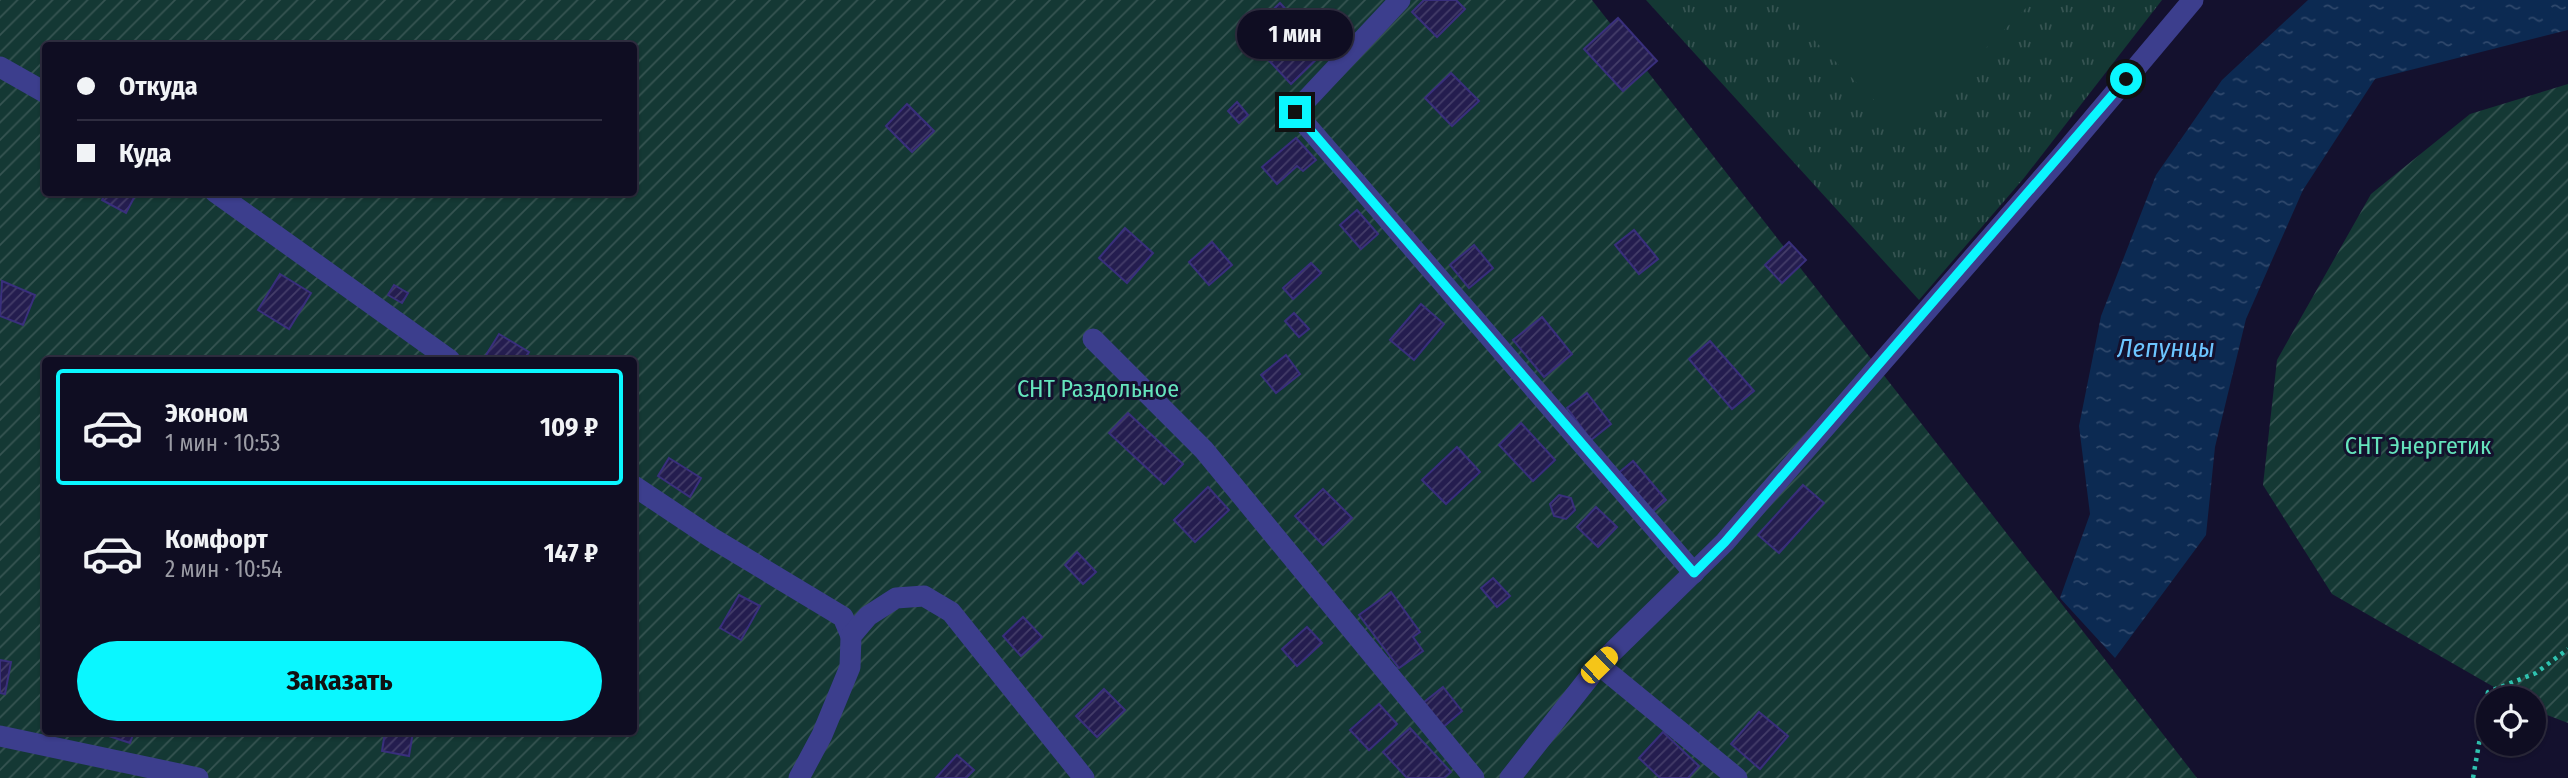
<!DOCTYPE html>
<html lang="ru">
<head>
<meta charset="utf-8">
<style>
	:root { --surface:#0f0d22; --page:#1d1b2f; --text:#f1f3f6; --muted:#9b9ca5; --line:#2f2d40; --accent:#0af7ff }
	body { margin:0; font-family:"Fira Sans Condensed",sans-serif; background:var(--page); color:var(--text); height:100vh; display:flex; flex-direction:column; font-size:26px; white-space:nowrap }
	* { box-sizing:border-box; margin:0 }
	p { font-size:23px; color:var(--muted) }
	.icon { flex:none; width:38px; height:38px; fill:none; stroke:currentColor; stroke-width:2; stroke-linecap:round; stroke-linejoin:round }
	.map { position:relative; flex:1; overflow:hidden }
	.drawer { position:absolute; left:42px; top:357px; width:595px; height:378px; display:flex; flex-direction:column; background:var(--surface); border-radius:7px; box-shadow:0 2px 5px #0004,0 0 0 2px var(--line) }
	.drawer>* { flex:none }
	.banner { position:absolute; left:42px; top:42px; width:595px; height:154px; border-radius:7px; box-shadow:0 2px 5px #0004,0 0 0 2px var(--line); display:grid; align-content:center; height:154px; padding:0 35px; background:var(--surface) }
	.buttons { position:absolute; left:2476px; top:686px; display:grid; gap:14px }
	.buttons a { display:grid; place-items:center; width:70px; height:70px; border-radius:50%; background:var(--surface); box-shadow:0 2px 5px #0004,0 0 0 2px var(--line); font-size:35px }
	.end { position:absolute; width:32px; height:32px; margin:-16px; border:9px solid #0af7ff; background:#111; box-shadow:0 0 0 4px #111 }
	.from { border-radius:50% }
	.bubble { position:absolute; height:49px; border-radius:24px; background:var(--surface); box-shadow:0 2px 5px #0004,0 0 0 2px var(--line); font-size:23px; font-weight:700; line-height:49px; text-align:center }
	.car { position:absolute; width:21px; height:42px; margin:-21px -10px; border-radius:9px; box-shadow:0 0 5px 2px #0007; background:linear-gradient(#f5c518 24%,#345 0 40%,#f5c518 0 76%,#345 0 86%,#f5c518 0) }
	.banner b { display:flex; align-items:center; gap:24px; height:66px; font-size:26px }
	.banner b+b { border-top:2px solid var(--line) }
	.banner i { width:18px; height:18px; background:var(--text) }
	ul { padding:12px 0 0; list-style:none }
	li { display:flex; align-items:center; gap:21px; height:116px; margin:0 14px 10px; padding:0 21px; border:4px solid transparent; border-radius:7px }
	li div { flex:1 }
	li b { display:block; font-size:26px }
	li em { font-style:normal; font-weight:700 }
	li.current { border-color:var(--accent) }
	li>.icon { width:63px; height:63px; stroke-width:1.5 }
	.button { display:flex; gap:14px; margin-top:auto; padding:14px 35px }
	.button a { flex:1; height:80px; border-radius:42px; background:var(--accent); color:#111; font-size:28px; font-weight:700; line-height:80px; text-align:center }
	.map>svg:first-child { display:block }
	.grass { fill:url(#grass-tufts) }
	.garden { fill:url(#garden-furrows); fill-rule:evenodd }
	.pitch { fill:#143834 }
	.water { fill:url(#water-ripples) }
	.building { fill:url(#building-hatch); stroke:#392f7c; stroke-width:2 }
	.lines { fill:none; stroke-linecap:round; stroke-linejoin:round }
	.path { stroke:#2fc3b0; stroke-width:4.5; stroke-dasharray:3.5 5; stroke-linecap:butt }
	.minor { stroke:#3c3e8d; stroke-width:21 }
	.route { stroke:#0af7ff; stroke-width:9 }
	.labels { text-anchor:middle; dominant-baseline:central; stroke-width:6; stroke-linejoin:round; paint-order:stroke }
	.park-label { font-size:24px; fill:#65e4bc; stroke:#14112e }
	.water-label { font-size:26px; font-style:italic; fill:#6cc5ff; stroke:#14112e }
</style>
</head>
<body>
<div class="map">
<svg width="2568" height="778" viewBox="0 0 2568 778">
	<defs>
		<pattern id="grass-tufts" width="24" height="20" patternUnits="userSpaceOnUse" patternTransform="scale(1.75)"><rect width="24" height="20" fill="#143834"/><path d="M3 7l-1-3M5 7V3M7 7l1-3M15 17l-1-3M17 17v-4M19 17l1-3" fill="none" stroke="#365452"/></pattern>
		<pattern id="garden-furrows" width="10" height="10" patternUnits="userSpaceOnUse" patternTransform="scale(1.75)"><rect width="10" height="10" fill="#143834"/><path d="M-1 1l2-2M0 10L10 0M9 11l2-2" fill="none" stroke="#365452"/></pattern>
		<pattern id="water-ripples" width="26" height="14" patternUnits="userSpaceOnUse" patternTransform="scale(1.75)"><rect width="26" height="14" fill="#0c2a52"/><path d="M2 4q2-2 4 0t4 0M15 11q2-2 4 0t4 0" fill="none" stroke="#2f486c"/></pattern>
		<pattern id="building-hatch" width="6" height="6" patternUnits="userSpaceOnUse" patternTransform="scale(1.75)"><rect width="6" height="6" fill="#241d4f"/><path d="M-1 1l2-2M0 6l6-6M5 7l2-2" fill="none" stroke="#443d69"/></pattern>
	</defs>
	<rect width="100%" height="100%" fill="#14112e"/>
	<!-- grass -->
	<polygon class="grass" points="1646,0 2162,0 2024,178 1919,300"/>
	<!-- garden -->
	<g class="garden">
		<path d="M0,0h1592l605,778h-2197zM46,46h588v146h-588zM46,360h588v372h-588z"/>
		<polygon points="2568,84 2568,723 2534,710 2534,698 2513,698 2332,594 2263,485 2277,360 2371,194 2470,114"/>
	</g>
	<!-- pitch -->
	<polygon class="pitch" points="1774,0 2034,0 1904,130"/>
	<!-- water -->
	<polygon class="water" points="2308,0 2568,0 2568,30 2375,79 2303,190 2246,319 2215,447 2206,535 2115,658 2060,598 2090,514 2079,426 2101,316 2156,175 2222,80"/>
	<!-- building -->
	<g class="building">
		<polygon points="1424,0 1456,0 1465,9 1437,37 1412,12"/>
		<polygon points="1280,3 1325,51 1291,84 1246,36"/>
		<polygon points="1618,18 1657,61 1623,91 1584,49"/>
		<polygon points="1451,73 1479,101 1452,126 1425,98"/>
		<polygon points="1237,102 1248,115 1239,123 1228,111"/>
		<polygon points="907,104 934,131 912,152 886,126"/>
		<polygon points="1296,138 1316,160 1303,171 1297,166 1277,184 1262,167"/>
		<polygon points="106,192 137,192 126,213 102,200"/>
		<polygon points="1357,210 1378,234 1361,249 1340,225"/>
		<polygon points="1125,228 1153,253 1127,283 1099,258"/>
		<polygon points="1634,230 1658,259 1639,274 1615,245"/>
		<polygon points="1212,242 1232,265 1209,285 1189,262"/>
		<polygon points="1789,242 1806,260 1782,283 1765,265"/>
		<polygon points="1474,245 1493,268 1469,288 1450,265"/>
		<polygon points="1311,263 1321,273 1293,299 1283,288"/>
		<polygon points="280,274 311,293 289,329 258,310"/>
		<polygon points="2,281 35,295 23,325 0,316"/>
		<polygon points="394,285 408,293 402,303 388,295"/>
		<polygon points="1421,304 1444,324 1414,360 1390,340"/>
		<polygon points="1294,313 1309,329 1299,337 1285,321"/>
		<polygon points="1542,317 1572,354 1544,377 1513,340"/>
		<polygon points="499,334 529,352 524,360 483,360"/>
		<polygon points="1710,341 1754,391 1732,409 1689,359"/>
		<polygon points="1286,355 1300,374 1276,393 1261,375"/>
		<polygon points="1587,393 1611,424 1591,440 1567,408"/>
		<polygon points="1128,413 1183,464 1164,484 1109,433"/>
		<polygon points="1521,423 1555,460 1533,481 1499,445"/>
		<polygon points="1457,447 1480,472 1446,504 1422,480"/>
		<polygon points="669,458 701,478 690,497 658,476"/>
		<polygon points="1633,461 1666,500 1650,514 1616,475"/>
		<polygon points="1803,485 1824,503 1779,553 1758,535"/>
		<polygon points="1208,487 1229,510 1195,542 1174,520"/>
		<polygon points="1323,489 1352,518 1323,545 1295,516"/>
		<polygon points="1559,495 1571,498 1575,510 1566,519 1554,516 1550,504"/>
		<polygon points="1596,507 1617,527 1598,547 1577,527"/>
		<polygon points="1077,552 1096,572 1083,584 1065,565"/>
		<polygon points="1493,578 1510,596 1497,607 1481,588"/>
		<polygon points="1391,592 1420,632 1413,637 1423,651 1399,668 1359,615"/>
		<polygon points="739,595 760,606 741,640 720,628"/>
		<polygon points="1023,617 1042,637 1021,656 1003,636"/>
		<polygon points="1307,627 1322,643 1297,666 1282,649"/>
		<polygon points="0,660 11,662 5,694 0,693"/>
		<polygon points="1443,687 1462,711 1442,728 1423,703"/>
		<polygon points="1104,689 1125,710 1097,737 1076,716"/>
		<polygon points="1379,704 1397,724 1369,750 1350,730"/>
		<polygon points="1759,712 1788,736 1760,769 1731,744"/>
		<polygon points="1410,728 1451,772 1444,778 1407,778 1383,752"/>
		<polygon points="107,732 134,732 130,743 106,735"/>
		<polygon points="385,732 413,732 409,756 382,751"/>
		<polygon points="1663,732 1699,766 1688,778 1660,778 1639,758"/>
		<polygon points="957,755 974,770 966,778 936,778"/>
	</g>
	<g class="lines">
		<!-- path -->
		<polyline class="path" points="2473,778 2488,692 2536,673 2568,649"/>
		<!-- minor -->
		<g class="minor">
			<polyline points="1400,0 1295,112 1694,573"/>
			<polyline points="0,67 46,93"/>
			<polyline points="215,192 450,360"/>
			<polyline points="1093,339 1204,450 1474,778"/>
			<polyline points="634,486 712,538 843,617 851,636"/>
			<polyline points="1599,665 1737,778"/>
			<polyline points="0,736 198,778"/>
			<polyline points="799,778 822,735 850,667 851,636 868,616 896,598 924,596 951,612 1084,778"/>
			<polyline points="1510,778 1599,665 1725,542 2060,158 2193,0"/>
		</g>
	</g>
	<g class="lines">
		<!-- route -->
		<polyline class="route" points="1295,112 1694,573 1725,542 2126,79"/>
	</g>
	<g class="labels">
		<!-- park labels -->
		<g class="park-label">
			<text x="1098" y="389">СНТ Раздольное</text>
			<text x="2418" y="446">СНТ Энергетик</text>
		</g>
		<!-- water labels -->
		<g class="water-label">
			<text x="2166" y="348">Лепунцы</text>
		</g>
	</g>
</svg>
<div class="buttons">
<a><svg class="icon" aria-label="locate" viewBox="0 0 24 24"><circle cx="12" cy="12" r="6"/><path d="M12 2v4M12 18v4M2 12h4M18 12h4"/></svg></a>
</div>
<i class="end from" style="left:2126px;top:79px"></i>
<i class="end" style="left:1295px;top:112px"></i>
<div class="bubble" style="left:1237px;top:10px;width:116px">1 мин</div>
<i class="car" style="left:1599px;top:665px;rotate:46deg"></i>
<div class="banner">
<b><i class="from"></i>Откуда</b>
<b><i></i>Куда</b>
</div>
<section class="drawer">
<ul>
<li class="current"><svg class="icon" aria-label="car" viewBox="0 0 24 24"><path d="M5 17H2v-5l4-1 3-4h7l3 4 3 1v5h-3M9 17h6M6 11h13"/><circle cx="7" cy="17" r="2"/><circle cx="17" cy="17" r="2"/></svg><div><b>Эконом</b><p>1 мин · 10:53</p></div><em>109 ₽</em></li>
<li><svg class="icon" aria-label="car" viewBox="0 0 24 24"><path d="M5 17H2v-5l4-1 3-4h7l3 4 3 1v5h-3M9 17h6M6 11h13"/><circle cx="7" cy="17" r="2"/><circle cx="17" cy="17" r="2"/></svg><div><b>Комфорт</b><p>2 мин · 10:54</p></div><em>147 ₽</em></li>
</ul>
<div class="button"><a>Заказать</a></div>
</section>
</div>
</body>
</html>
